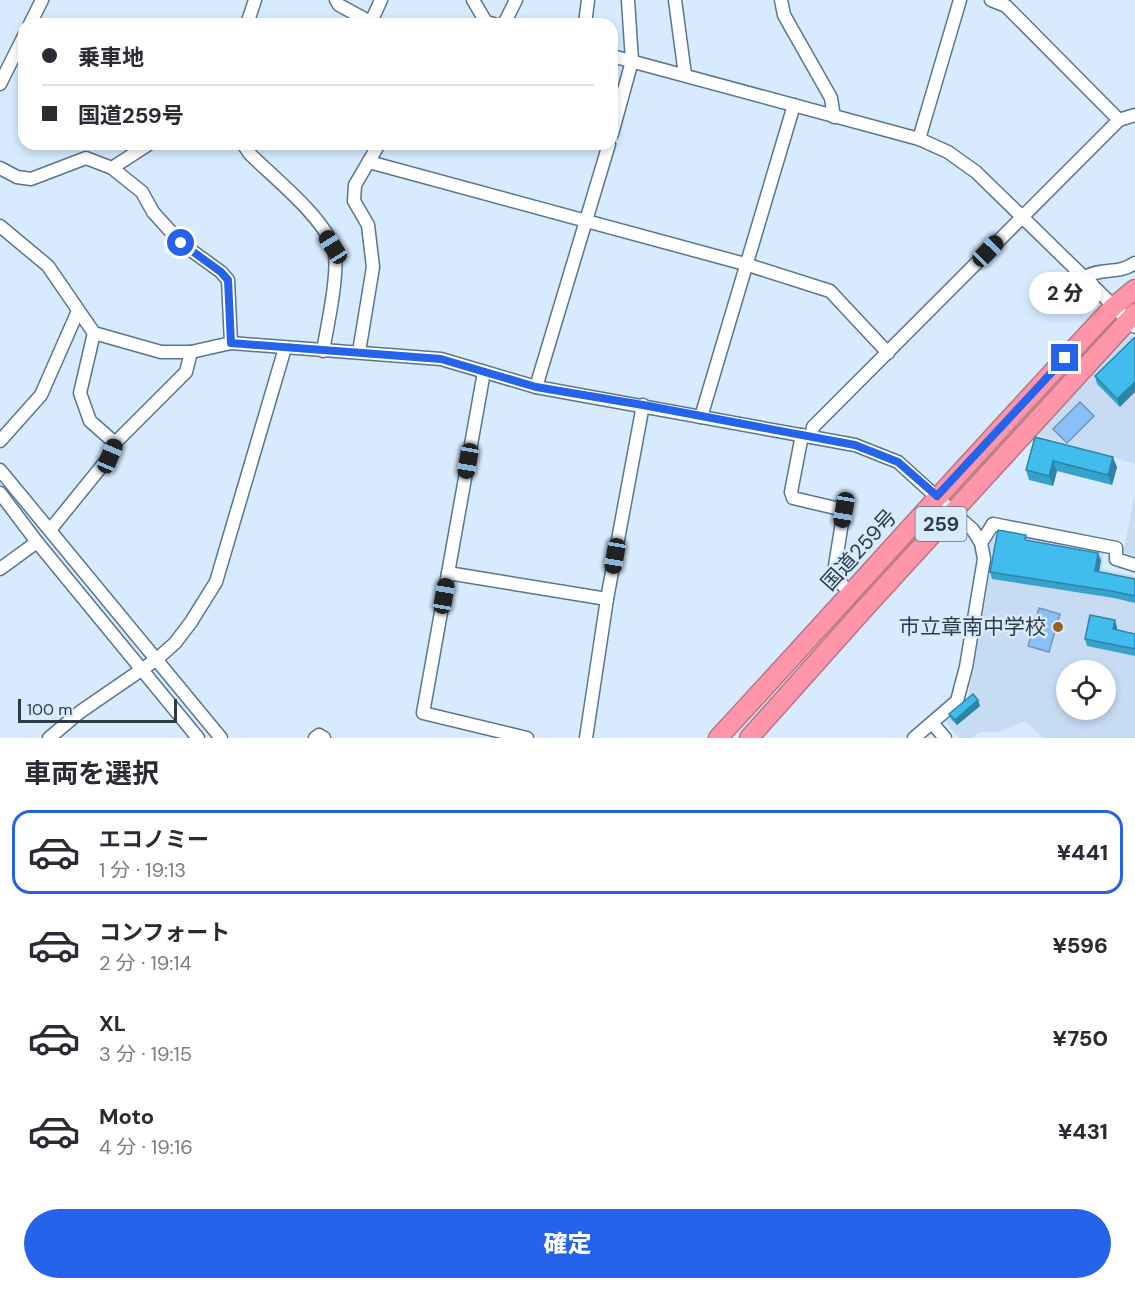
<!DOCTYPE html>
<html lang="ja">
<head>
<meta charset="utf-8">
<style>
	:root { --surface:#fff; --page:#f7f7f7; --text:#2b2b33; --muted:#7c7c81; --line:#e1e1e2; --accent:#2563eb }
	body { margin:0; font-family:"DM Sans","Noto Sans JP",sans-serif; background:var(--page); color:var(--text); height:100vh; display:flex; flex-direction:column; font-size:22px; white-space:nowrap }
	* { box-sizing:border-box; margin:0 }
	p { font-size:20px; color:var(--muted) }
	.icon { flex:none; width:33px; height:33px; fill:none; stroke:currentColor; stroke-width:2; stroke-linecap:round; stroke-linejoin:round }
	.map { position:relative; height:738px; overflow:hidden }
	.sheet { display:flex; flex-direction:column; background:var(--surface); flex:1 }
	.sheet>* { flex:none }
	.guide { position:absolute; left:18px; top:18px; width:600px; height:132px; border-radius:18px; box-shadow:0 3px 9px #0003; display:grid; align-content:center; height:132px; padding:0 24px; background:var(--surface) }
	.tools { position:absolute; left:1056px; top:660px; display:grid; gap:12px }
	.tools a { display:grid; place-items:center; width:60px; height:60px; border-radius:50%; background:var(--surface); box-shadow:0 3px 9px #0003; font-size:30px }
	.scale { position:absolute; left:18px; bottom:15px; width:159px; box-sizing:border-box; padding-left:6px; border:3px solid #2e3b47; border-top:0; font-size:16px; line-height:21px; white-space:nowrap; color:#2e3b47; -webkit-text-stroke:4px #d7eafe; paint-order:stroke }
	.end { position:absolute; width:27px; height:27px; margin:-14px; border:8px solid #2563eb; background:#fff; box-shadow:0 0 0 3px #fff }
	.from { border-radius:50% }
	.bubble { position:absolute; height:42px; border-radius:21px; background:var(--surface); box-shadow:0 3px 9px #0003; font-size:20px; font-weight:800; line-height:42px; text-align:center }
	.car { position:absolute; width:18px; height:36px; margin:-18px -9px; border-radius:8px; box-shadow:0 0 4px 2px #0007; background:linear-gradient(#222 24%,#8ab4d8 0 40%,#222 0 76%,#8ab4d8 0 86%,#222 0) }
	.guide b { display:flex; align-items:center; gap:21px; height:57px; font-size:22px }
	.guide b+b { border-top:2px solid var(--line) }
	.guide i { width:15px; height:15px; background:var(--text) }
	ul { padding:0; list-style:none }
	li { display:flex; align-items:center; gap:18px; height:84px; margin:0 12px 9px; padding:0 12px; border:3px solid transparent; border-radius:18px }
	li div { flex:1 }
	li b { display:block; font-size:22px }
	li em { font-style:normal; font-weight:800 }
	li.current { border-color:var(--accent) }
	li>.icon { width:54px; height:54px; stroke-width:1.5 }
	h2 { padding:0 24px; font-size:27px; line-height:72px }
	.button { display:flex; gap:12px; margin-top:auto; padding:12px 24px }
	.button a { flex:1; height:69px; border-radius:36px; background:var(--accent); color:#fff; font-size:24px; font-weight:800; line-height:69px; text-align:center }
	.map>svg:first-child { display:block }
	.built { fill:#c7dcf3; fill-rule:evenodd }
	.water { fill:#8ac0f6; stroke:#6e98c2; stroke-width:1.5 }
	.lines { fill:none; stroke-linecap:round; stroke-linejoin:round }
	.minor-casing { stroke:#587591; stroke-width:15 }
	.highway-casing { stroke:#b67686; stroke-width:21 }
	.minor { stroke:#fff; stroke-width:12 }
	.highway { stroke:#ff95a8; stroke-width:18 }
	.wall { fill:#37a2cc }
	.shaded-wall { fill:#2d84a6 }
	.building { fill:#40bced; stroke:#2d84a6; stroke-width:1.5 }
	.route { stroke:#2563eb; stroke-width:8 }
	.poi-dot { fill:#976219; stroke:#d7eafe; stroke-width:2 }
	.labels { text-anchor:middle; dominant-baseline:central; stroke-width:5; stroke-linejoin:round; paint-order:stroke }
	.shield { fill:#d7eafe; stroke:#61707e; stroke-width:1.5 }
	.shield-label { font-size:20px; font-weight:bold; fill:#2e3b47 }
	.street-label { font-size:21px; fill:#2e3b47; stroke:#d7eafe }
	.poi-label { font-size:21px; fill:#2e3b47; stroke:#d7eafe; text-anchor:end }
</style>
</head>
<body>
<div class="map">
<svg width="1135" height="738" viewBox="0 0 1135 738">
	<rect width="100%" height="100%" fill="#d7eafe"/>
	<!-- built -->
	<g class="built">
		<polygon points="1129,334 1135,338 1135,464 1033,434"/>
		<polygon points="1135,495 1135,556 1123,552"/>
		<path d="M996,531l108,21 -2,17 33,7v162h-92l-18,-17 -26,11h-19l-9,6h-12l-13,-16 22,-24 24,-136 -5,-18zM1066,670h40v40h-40z"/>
	</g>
	<!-- water -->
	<g class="water">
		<polygon points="1080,402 1094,416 1067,443 1053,429"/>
		<polygon points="1039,608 1060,614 1049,652 1028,646"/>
	</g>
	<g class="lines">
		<!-- minor casing -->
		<g class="minor-casing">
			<g id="minor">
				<polyline points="336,0 339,5 374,24"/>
				<polyline points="473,0 486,22 494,24"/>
				<polyline points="675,0 685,75"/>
				<polyline points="781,0 784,15 831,98 834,117"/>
				<polyline points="991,0 1006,6 1119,120"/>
				<polyline points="371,22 381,0"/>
				<polyline points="30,24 42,0"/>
				<polyline points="247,24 255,0"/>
				<polyline points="504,24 516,0"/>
				<polyline points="585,24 588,0"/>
				<polyline points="612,56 919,139 948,152 976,172 1135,327"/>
				<polyline points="0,84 24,36"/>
				<polyline points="612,134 632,61 628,0"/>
				<polyline points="919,139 960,0"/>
				<path d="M243,144l7,10c24,24 70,60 83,92 8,20 -6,81 -10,105"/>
				<polyline points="369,162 745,264 830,291 888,353"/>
				<polyline points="0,168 17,177 31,179 86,158 112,168 142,192 153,212 181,243 221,272 228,280 231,343"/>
				<polyline points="112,168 149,144"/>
				<polyline points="0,226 48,266 94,333 161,352 191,352 231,343 441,359 536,387 855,445 898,462 973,530 981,543 984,559 966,667 957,701 914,738"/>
				<path d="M1085,277c17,-10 33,-2 50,-14"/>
				<polyline points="94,333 80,393 90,421 115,443"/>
				<polyline points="359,352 373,267 368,225 354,201 355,185 379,144"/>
				<polyline points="484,372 423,713 527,738"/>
				<polyline points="536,387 609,144"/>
				<polyline points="701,417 794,105"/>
				<polyline points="802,435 791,492 793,498 844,510 835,566 836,578 851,594"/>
				<polyline points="811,437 813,427 1119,120 1135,115"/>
				<polyline points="0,441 41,395 78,311"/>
				<polyline points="0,470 221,738"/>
				<polyline points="0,493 37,542 198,738"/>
				<polyline points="50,530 110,456 115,443 186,372 191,352"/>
				<polyline points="981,543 993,524 1116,548 1116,559 1135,565"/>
				<polyline points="0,569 37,542"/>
				<polyline points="448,573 607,599"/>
				<polyline points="932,723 945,738"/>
				<polyline points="49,738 80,712 157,659 175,643 191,622 216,582 285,348"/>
				<polyline points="315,738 319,735 324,738"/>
				<polyline points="586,738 607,599 643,405"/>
			</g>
		</g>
		<!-- highway casing -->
		<g class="highway-casing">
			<g id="highway">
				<path d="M718,738c132,-143 262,-289 395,-431l22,-18"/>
				<polyline points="749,738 865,608 1135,313"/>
			</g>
		</g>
		<!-- minor -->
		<use href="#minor" class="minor"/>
		<!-- highway -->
		<use href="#highway" class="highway"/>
	</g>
	<!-- wall -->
	<g class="wall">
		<polygon points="1135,337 1120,407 1097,384 1095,376"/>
		<polygon points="1035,437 1117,467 1112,485 1057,471 1053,486 1029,480 1026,470"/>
		<polygon points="1028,540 1101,560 1099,572 1135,579 1135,603 1114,598 992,579 990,572"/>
		<polygon points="1117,627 1117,630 1135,634 1135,656 1087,646 1085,639"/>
		<polygon points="978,700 980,706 957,725 951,719 949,714"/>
	</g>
	<!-- shaded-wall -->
	<g class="shaded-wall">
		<polygon points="1135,382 1135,392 1120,407 1117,399"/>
		<polygon points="1113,457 1117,467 1112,485 1108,475"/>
		<polygon points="1053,461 1057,471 1053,486 1049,476"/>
		<polygon points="1098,553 1101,560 1098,578 1095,571"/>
		<polygon points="1115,620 1117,627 1115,637 1113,629"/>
		<polygon points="978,700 980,706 957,725 955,720"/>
	</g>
	<!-- building -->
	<g class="building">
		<polygon points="1135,337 1135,382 1117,399 1095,376"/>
		<polygon points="1035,437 1113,457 1108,475 1053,461 1049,476 1026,470"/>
		<polygon points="998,530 1026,535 1025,540 1098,553 1095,571 1135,579 1135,596 1111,591 990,572"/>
		<polygon points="1090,615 1115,620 1113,629 1135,634 1135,649 1085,639"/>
		<polygon points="973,694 978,700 955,720 949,714"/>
	</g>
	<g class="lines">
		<!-- route -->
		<polyline class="route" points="181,243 221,272 228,280 231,343 441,359 536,387 643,405 855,445 898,462 937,496 1065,358"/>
	</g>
	<!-- markers -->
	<circle class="poi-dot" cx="1058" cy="627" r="6"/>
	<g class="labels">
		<!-- shield labels -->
		<rect class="shield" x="915.5" y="507" width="51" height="34" rx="4.5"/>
		<g class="shield-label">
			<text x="941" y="524">259</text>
		</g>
		<!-- street labels -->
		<g class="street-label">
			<text transform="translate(859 550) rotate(-48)">国道259号</text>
		</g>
		<!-- poi labels -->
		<g class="poi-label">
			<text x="1046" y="627">市立章南中学校</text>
		</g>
	</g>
</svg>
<div class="tools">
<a><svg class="icon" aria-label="locate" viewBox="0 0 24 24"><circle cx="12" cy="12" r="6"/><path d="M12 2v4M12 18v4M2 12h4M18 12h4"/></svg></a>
</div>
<div class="scale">100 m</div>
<i class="end from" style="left:181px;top:243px"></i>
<i class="end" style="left:1065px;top:358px"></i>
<div class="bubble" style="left:1029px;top:272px;width:72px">2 分</div>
<i class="car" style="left:333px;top:247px;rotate:328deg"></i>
<i class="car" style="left:988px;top:251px;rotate:44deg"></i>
<i class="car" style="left:110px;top:456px;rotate:23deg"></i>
<i class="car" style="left:468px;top:461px;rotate:190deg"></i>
<i class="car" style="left:844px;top:510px;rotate:190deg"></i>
<i class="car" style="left:615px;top:556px;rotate:190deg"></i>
<i class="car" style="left:444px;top:596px;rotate:10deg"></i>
<div class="guide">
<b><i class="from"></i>乗車地</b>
<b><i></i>国道259号</b>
</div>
</div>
<section class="sheet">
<h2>車両を選択</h2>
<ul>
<li class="current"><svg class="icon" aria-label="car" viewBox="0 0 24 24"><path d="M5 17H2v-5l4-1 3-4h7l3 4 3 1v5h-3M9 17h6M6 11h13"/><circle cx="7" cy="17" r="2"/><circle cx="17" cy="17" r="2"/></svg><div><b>エコノミー</b><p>1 分 · 19:13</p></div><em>¥441</em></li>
<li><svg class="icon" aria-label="car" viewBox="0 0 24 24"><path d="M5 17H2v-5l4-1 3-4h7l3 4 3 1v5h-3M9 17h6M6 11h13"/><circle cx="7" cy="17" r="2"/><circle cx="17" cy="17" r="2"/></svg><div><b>コンフォート</b><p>2 分 · 19:14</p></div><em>¥596</em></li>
<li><svg class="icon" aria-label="car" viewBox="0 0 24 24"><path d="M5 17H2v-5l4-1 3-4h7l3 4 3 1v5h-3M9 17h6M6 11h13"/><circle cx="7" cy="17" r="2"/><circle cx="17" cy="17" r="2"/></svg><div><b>XL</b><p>3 分 · 19:15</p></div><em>¥750</em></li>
<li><svg class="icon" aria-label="car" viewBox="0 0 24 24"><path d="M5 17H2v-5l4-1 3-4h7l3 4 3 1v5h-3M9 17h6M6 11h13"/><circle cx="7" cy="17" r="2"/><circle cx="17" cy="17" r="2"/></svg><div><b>Moto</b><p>4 分 · 19:16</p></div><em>¥431</em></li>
</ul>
<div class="button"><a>確定</a></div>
</section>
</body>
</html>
